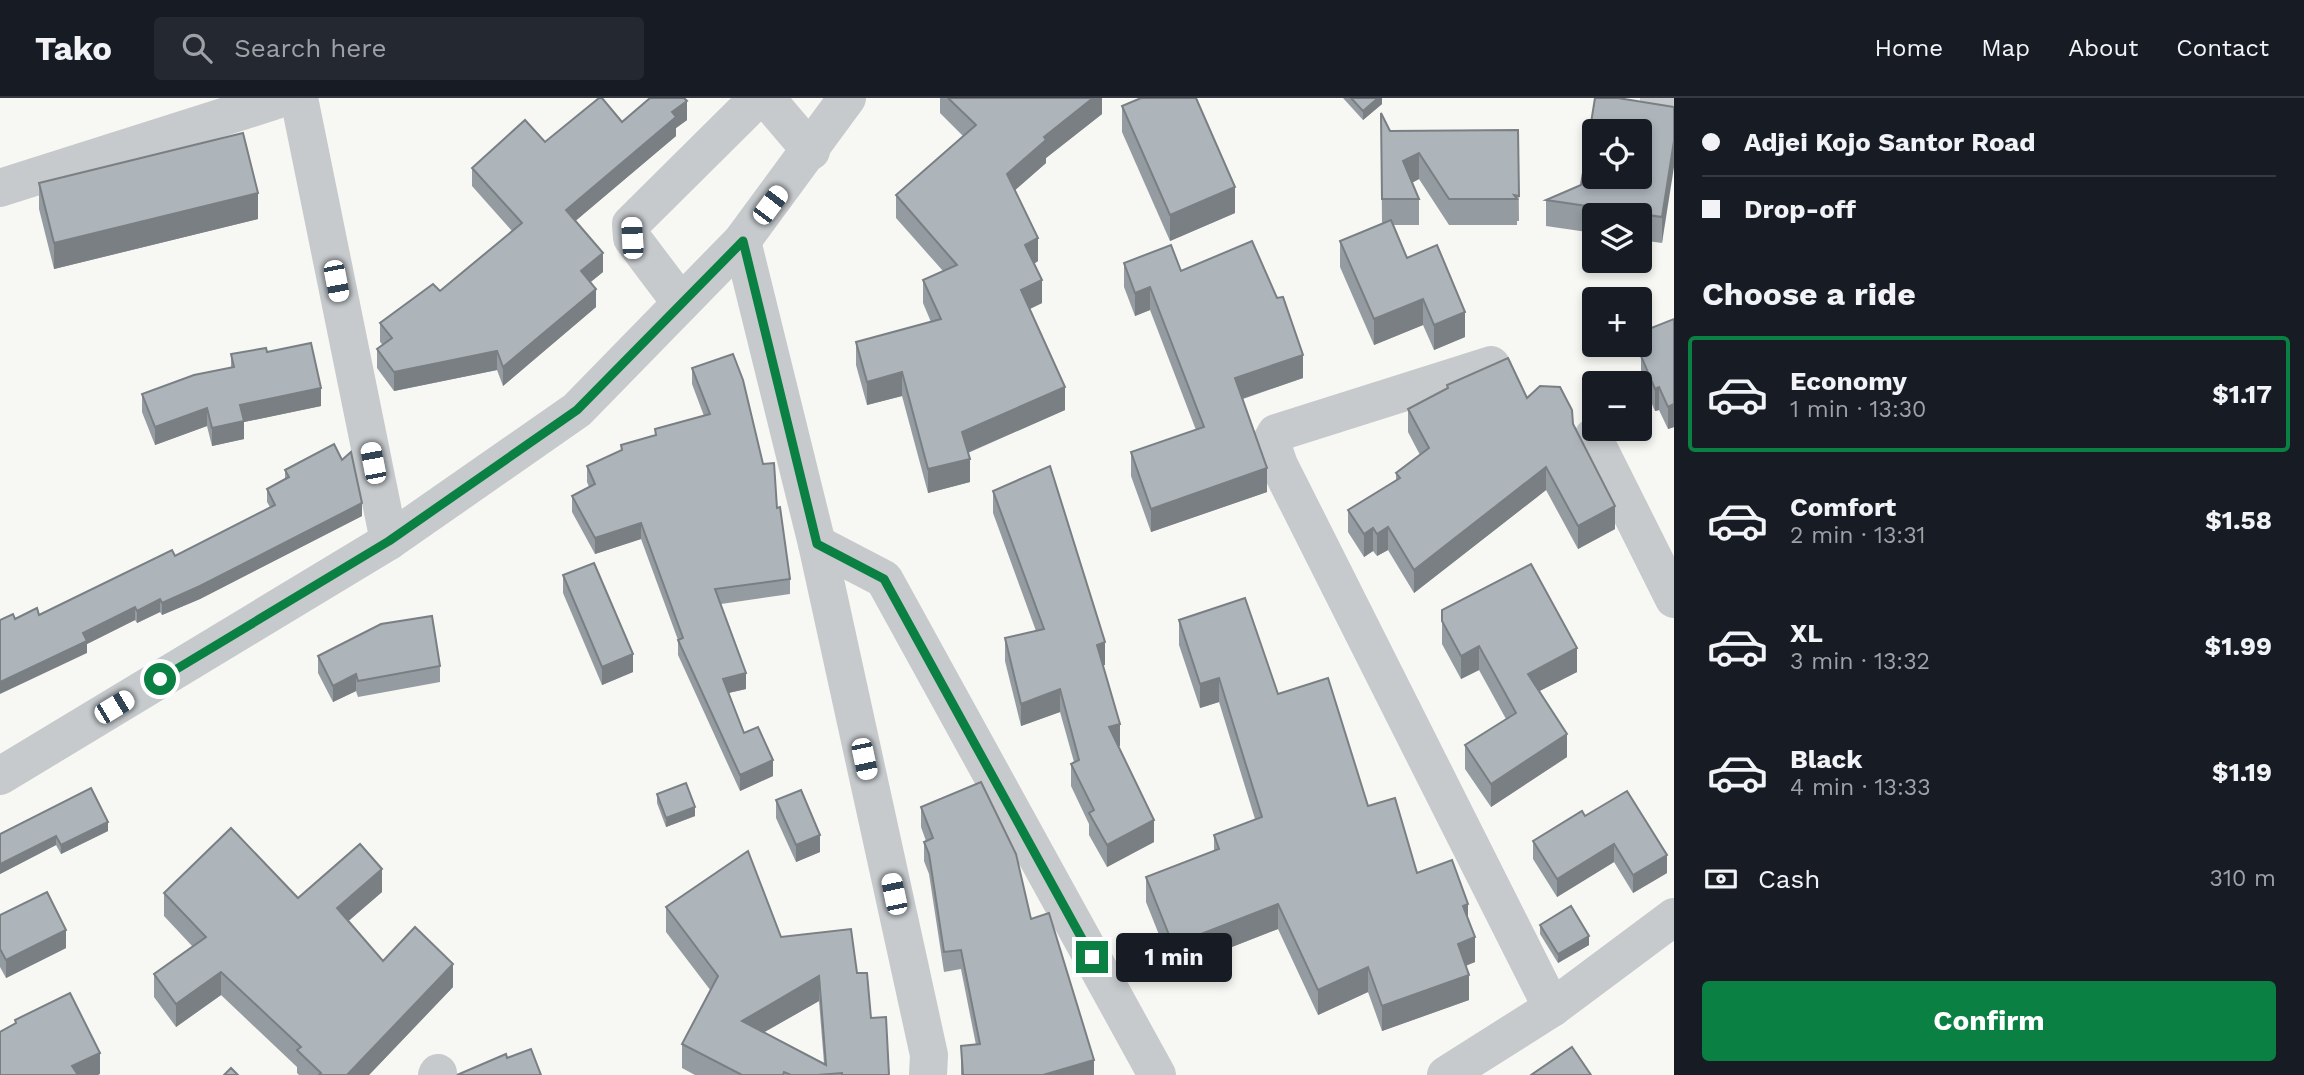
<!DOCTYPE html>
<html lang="en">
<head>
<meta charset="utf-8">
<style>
	:root { --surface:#171b24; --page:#242831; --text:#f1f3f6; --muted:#9ea1a6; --line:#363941; --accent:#0b8043 }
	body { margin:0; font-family:"Work Sans",sans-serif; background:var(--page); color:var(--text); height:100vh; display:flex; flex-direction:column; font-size:26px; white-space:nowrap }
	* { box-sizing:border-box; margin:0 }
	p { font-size:23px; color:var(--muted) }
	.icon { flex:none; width:38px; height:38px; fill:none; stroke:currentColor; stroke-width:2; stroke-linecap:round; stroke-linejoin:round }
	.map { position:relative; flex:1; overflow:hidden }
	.sheet { display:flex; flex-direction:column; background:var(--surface); width:630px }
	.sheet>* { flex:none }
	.guide { display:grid; align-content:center; height:154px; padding:0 28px; background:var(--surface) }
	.controls { position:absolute; left:1582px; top:21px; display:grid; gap:14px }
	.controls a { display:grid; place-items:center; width:70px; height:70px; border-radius:7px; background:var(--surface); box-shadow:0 4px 10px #0003; font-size:35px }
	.end { position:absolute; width:32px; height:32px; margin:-16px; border:9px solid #0b8043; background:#fff; box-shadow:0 0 0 4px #fff }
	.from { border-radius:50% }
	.bubble { position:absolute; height:49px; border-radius:7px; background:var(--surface); box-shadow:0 4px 10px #0003; font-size:23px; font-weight:700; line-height:49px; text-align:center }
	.car { position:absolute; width:21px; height:42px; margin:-21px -10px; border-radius:9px; box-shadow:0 0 5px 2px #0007; background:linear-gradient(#fff 24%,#345 0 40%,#fff 0 76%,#345 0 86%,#fff 0) }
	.guide b { display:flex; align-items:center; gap:24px; height:66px; font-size:26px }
	.guide b+b { border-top:2px solid var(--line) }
	.guide i { width:18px; height:18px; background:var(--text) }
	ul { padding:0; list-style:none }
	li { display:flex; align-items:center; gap:21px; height:116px; margin:0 14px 10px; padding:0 14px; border:4px solid transparent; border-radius:7px }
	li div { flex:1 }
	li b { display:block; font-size:26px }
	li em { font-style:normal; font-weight:700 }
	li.selected { border-color:var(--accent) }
	li>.icon { width:63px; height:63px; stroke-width:1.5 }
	h2 { padding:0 28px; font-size:32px; line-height:84px }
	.pay { display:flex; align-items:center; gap:18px; height:77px; padding:0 28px; font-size:26px }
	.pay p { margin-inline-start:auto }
	.cta { display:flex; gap:14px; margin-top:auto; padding:14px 28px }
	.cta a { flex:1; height:80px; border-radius:7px; background:var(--accent); color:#fff; font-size:28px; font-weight:700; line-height:80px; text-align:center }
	header { display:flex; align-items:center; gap:42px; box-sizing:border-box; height:98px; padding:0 35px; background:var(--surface); border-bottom:2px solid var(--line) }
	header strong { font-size:33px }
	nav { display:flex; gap:38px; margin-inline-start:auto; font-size:24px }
	.search { width:490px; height:63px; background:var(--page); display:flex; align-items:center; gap:18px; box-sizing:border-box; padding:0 24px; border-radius:7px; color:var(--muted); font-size:26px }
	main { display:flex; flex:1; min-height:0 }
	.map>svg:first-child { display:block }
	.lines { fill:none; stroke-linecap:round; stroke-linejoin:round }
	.minor { stroke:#c6cacd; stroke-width:38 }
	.wall { fill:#959ca1; fill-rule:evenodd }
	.shaded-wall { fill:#797f83 }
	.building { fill:#adb5bb; stroke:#797f83; stroke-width:2; fill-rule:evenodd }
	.route { stroke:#0b8043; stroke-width:9 }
</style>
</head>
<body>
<header>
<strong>Tako</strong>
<div class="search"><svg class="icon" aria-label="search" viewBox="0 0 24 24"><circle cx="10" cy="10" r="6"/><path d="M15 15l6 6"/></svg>Search here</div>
<nav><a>Home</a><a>Map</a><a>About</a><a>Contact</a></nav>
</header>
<main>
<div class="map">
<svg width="1674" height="977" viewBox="0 0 1674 977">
	<rect width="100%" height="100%" fill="#f7f7f3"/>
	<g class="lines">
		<!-- minor -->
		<g class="minor">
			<polyline points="299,0 389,443"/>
			<polyline points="766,0 811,53"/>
			<polyline points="1659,0 1674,3"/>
			<polyline points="0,90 283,0"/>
			<polyline points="742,143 817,446 929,957 928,977"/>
			<polyline points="681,205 632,140 631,126 758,0"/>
			<polyline points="1491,267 1276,335 1271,344 1279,367 1552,910"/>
			<polyline points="1593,339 1674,501"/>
			<polyline points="817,446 884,481 1157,977"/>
			<polyline points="0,678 389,443 577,312 742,143 847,0"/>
			<polyline points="437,977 438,975"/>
			<polyline points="1446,977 1552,910 1674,819"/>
		</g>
	</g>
	<!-- wall -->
	<g class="wall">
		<polygon points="940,0 1102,0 1102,16 1046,60 1046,65 1015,92 1038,163 1034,166 1042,205 1030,211 1065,312 968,355 970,384 928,395 902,298 867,307 856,267 856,244 931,224 923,205 923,182 943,173 896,120 896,97 963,38 940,15"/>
		<polygon points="1343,0 1382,0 1382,6 1363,22"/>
		<polygon points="1122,8 1235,115 1170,143 1122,34"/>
		<polygon points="1674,9 1662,145 1640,142 1640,117 1594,117 1594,135 1546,128 1546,102 1581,87"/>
		<polygon points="1381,15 1390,33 1518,32 1519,123 1517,123 1517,127 1449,127 1419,81 1412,85 1419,101 1419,127 1393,127 1407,160 1465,239 1434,252 1423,227 1374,247 1340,169 1340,143 1382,125"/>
		<polygon points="687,22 676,30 676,38 575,123 603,174 590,184 596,209 503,288 497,272 394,293 377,270 377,251 383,247 380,244 380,225 440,193 512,133 472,88 472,70 545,44 622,24"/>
		<polygon points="39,85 258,121 54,171 39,111"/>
		<polygon points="1124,165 1181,173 1303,280 1243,301 1267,394 1151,434 1131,378 1131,354 1196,332 1150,212 1135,218 1124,189"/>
		<polygon points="1674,221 1674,329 1668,331 1659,312 1655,313 1641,281 1641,234"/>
		<polygon points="267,254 321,308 244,324 244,341 212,348 207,328 155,347 142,314 142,296 231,269 231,256"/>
		<polygon points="692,270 763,366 777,410 790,481 790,496 721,506 746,591 729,595 744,635 773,678 740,693 678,557 678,542 641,441 595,456 572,414 572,398 589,389 587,384 587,368 621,352 621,347 655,337 655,331 704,318 692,286"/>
		<polygon points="1447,287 1527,300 1573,326 1615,431 1578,451 1546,392 1414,495 1388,452 1377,458 1373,453 1364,459 1348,434 1348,412 1396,382 1396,375 1420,357 1408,334 1408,311 1447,291"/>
		<polygon points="285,372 362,418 200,501 162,517 160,514 137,525 135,522 87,546 87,555 15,521 39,517 175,458 270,409 267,404 267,391 285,381"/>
		<polygon points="993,393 1105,567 1103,567 1120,648 1118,649 1154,744 1107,769 1089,737 1089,726 1071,688 1071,666 1074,664 1060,614 1021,628 1005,563 1005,540 1036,533 993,415"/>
		<polygon points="563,477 633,574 602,587 563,495"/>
		<polygon points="1442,512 1577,574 1539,593 1567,659 1491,709 1465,671 1465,647 1506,621 1479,572 1461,581 1442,546"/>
		<polygon points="1179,522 1278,596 1368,708 1417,775 1468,820 1475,864 1466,868 1469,902 1382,933 1368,894 1318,917 1278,831 1173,872 1146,804 1146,779 1214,753 1214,737 1255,721 1219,604 1200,610 1179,547"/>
		<polygon points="318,558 440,568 440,584 358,599 356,593 333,604 318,575"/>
		<polygon points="657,696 695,718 666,729 657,705"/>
		<polygon points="776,702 820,754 796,764 776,720"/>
		<polygon points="921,709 1031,821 1094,977 961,977 961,948 976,947 961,871 944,874 929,776 924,763 924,744 926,743 921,729"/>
		<polygon points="1585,718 1667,775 1633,795 1614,764 1557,799 1533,761 1533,743"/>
		<polygon points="108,733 61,756 56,747 0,776 0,736"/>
		<polygon points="382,794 348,823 383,863 453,889 369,977 299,977 297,975 297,969 221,897 176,929 154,899 154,876 193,849 164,818 164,795 298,800"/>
		<path d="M666,809l115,30 76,36 32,102h-194l-13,-7v-24l29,-53 -45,-59zM819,903l5,62 -60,-31z"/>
		<polygon points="0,817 66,850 6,880 0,869"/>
		<polygon points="1540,827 1589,847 1558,865 1540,836"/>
	</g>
	<!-- shaded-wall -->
	<g class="shaded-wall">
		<polygon points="1093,0 1102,0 1102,16 1046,60 1046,65 1007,99 1007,76 1044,39"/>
		<polygon points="1378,0 1382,0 1382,6 1363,22 1363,13"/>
		<polygon points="687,3 687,22 676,30 676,38 566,131 566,112 672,14"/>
		<polygon points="1674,43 1674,69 1662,145 1662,119"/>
		<polygon points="1419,55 1419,81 1403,89 1403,63"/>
		<polygon points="1235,89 1235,115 1170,143 1170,117"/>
		<polygon points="258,95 258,121 54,171 54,145"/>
		<polygon points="1038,140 1038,163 1025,171 1025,147"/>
		<polygon points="603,155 603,174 581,192 581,173"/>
		<polygon points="1042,182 1042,205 1021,215 1021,192"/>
		<polygon points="1150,189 1150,212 1135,218 1135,195"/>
		<polygon points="596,191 596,209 503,288 503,269"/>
		<polygon points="1423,201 1423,227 1374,247 1374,221"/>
		<polygon points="1465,214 1465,239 1434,252 1434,227"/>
		<polygon points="497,253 497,272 394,293 394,274"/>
		<polygon points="1303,257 1303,280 1235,303 1235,280"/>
		<polygon points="902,274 902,298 867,307 867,284"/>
		<polygon points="1065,289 1065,312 962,357 962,334"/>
		<polygon points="1659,289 1659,312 1655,313 1655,291"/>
		<polygon points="321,290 321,308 244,324 244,341 212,348 212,330 240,307"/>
		<polygon points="1674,306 1674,329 1668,331 1668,309"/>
		<polygon points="207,310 207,328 155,347 155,329"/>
		<polygon points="970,361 970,384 928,395 928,371"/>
		<polygon points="1546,369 1546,392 1414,495 1414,472"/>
		<polygon points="1267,370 1267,394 1151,434 1151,411"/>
		<polygon points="362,405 362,418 200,501 162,517 162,505"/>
		<polygon points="1615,408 1615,431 1578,451 1578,428"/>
		<polygon points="641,425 641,441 595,456 595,440"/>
		<polygon points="1388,429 1388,452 1377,458 1377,436"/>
		<polygon points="1373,430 1373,453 1364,459 1364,436"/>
		<polygon points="160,501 160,514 137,525 137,513"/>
		<polygon points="135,509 135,522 87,546 87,555 0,596 0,584 83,535"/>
		<polygon points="1105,544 1105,567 1097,569 1097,547"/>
		<polygon points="1479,548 1479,572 1461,581 1461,558"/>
		<polygon points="1577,550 1577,574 1528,599 1528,576"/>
		<polygon points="633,556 633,574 602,587 602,569"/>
		<polygon points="746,575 746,591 723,596 723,581"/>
		<polygon points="356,576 356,593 333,604 333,588"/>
		<polygon points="1219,580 1219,604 1200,610 1200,586"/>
		<polygon points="1060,591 1060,614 1021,628 1021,606"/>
		<polygon points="1120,626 1120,648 1109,651 1109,629"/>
		<polygon points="1567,636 1567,659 1491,709 1491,686"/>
		<polygon points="773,662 773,678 740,693 740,677"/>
		<polygon points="695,709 695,718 666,729 666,720"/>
		<polygon points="1154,722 1154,744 1107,769 1107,747"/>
		<polygon points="108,724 108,733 61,756 61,747"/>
		<polygon points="820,737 820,754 796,764 796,747"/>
		<polygon points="56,738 56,747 0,776 0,766"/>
		<polygon points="1614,746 1614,764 1557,799 1557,781"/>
		<polygon points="1667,757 1667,775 1633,795 1633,777"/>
		<polygon points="382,771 382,794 337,833 337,810"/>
		<polygon points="1278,806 1278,831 1173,872 1173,847"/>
		<polygon points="1468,806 1468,831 1463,808"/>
		<polygon points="66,832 66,850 6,880 6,862"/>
		<polygon points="1589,838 1589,847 1558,865 1558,856"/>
		<polygon points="1475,839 1475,864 1458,870 1458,846"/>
		<polygon points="453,866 453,889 369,977 347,977"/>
		<polygon points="1368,869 1368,894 1318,917 1318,892"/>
		<polygon points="221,874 221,897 176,929 176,906"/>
		<polygon points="1469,877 1469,902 1382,933 1382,908"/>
		<polygon points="819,878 819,903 742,947 742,923"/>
		<polygon points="100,955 100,976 98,977 72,977 72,968"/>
		<polygon points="1094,962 1094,977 1043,977"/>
	</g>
	<!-- building -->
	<g class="building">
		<polygon points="599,0 602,0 622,24 650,0 684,0 687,3 672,14 676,19 566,112 603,155 581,173 596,191 503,269 497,253 394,274 377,251 392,240 380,225 433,186 440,193 522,125 472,70 525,22 545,44"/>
		<polygon points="948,0 1093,0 1044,39 1046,42 1007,76 1038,140 1025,147 1042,182 1021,192 1065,289 962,334 970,361 928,371 902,274 867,284 856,244 941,221 923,182 957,167 896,97 976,27"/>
		<polygon points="1141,0 1196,0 1235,89 1170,117 1122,8"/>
		<polygon points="1351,0 1378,0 1363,13"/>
		<path d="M1595,0h23l56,9v34l-12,76 -116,-17 35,-15zM1594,33h46v46h-46z"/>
		<polygon points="1381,15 1390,33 1518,32 1519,98 1514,97 1517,101 1449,101 1419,55 1403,63 1419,101 1382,101"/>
		<polygon points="243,35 258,95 54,145 39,85"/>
		<polygon points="1391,122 1407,160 1437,147 1465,214 1434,227 1423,201 1374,221 1340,143"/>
		<polygon points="1252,143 1277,200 1283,199 1303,257 1235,280 1267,370 1151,411 1131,354 1204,329 1150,189 1135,195 1124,165 1171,147 1181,173"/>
		<polygon points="1674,221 1674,306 1668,309 1659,289 1655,291 1641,258 1650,254 1641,234"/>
		<polygon points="311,245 321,290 240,307 244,323 212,330 207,310 155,329 142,296 194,277 234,269 231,256 266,250 267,254"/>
		<polygon points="733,256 743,282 763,366 774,365 777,410 780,409 790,481 715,491 746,575 723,581 744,635 758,629 773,662 740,677 678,542 683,540 641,425 595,440 572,398 595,386 587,368 622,352 621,347 656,337 655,331 710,316 692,270"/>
		<polygon points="1508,260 1527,300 1540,288 1560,289 1572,312 1573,326 1615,408 1578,428 1546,369 1414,472 1388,429 1377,436 1373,430 1364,436 1348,412 1400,380 1396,375 1429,350 1408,311 1448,290 1447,287"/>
		<polygon points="334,346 342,362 351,354 362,405 200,488 162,505 160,501 137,513 135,509 83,535 87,543 0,584 0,522 13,516 15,521 37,510 39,517 172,452 175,458 275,407 267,391 289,379 285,372"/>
		<polygon points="1050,368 1105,544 1097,547 1120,626 1109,629 1154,722 1107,747 1089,715 1094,712 1071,666 1079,662 1060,591 1021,606 1005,540 1044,531 993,393"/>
		<polygon points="594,465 633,556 602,569 563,477"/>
		<polygon points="1531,466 1577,550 1528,576 1567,636 1491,686 1465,647 1516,615 1479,548 1461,558 1442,523 1442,512"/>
		<polygon points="1245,500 1278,596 1328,580 1368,708 1395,700 1417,775 1452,762 1468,806 1463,808 1475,839 1458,846 1469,877 1382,908 1368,869 1318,892 1278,806 1173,847 1146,779 1219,751 1214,737 1262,719 1219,580 1200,586 1179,522"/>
		<polygon points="432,518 440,568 358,583 356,576 333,588 318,558 381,526"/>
		<polygon points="981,684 1016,756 1031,821 1049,815 1094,962 1043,977 963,977 961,948 980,946 961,852 944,854 929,756 924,744 933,740 921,709"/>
		<polygon points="686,685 695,709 666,720 657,696"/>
		<polygon points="91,690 108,724 61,747 56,738 0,766 0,736"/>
		<polygon points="801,692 820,737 796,747 776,702"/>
		<polygon points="1627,693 1667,757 1633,777 1614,746 1557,781 1533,743 1582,713 1585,718"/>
		<polygon points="231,730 298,800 360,746 382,771 337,810 383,863 415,829 453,866 347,977 319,977 321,975 297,952 301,949 221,874 176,906 154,876 206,839 164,795"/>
		<path d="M748,753l33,86 70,-8 6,44h10l4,45 15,-1 3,58h-47v-2l-25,2h-26l-7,-3 -1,3h-41l-60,-31 36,-68 -52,-69zM819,878l7,89 -84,-44z"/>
		<polygon points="47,794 66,832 6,862 0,851 0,817"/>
		<polygon points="1571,808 1589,838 1558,856 1540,827"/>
		<polygon points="70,895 100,955 72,968 78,977 0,977 0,934 16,925 15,922"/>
		<polygon points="1572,949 1591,977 1531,977"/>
		<polygon points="531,951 541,977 457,977 506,956 507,960"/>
		<polygon points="231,970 238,977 224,977"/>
	</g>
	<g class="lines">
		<!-- route -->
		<polyline class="route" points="160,581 389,443 577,312 743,143 817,446 884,481 1092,859"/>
	</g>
</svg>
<div class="controls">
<a><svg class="icon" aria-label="locate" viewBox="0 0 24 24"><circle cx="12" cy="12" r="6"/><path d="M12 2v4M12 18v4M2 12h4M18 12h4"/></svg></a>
<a><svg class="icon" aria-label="layers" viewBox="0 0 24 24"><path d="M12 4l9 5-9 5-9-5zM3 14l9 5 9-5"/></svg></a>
<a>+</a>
<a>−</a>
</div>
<i class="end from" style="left:160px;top:581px"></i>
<i class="end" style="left:1092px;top:859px"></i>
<div class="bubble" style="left:1116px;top:835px;width:116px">1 min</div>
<i class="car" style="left:770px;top:107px;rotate:37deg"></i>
<i class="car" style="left:632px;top:140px;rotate:357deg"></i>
<i class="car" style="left:336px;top:183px;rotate:169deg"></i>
<i class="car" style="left:373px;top:365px;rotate:349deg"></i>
<i class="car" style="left:114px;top:609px;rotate:59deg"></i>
<i class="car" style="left:864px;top:661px;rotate:168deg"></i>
<i class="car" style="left:894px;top:796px;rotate:348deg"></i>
</div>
<section class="sheet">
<div class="guide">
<b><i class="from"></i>Adjei Kojo Santor Road</b>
<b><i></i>Drop-off</b>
</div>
<h2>Choose a ride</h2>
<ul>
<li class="selected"><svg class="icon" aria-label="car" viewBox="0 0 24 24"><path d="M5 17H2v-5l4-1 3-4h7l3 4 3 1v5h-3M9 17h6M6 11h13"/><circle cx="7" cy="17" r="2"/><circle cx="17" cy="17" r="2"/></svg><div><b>Economy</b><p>1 min · 13:30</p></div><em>$1.17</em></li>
<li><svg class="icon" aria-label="car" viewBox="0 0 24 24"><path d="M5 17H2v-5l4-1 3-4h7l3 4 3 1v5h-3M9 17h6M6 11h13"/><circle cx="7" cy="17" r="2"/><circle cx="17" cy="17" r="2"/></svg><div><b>Comfort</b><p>2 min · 13:31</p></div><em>$1.58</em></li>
<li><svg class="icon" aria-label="car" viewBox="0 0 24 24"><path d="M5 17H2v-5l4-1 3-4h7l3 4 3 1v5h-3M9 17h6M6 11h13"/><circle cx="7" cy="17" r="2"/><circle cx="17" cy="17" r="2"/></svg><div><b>XL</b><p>3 min · 13:32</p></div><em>$1.99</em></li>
<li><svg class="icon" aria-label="car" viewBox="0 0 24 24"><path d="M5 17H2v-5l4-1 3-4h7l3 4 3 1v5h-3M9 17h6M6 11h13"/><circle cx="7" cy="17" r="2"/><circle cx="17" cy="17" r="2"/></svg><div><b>Black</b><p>4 min · 13:33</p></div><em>$1.19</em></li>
</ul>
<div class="pay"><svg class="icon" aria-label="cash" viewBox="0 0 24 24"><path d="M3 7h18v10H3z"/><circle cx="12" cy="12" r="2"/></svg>Cash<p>310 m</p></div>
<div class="cta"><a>Confirm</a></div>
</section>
</main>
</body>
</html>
